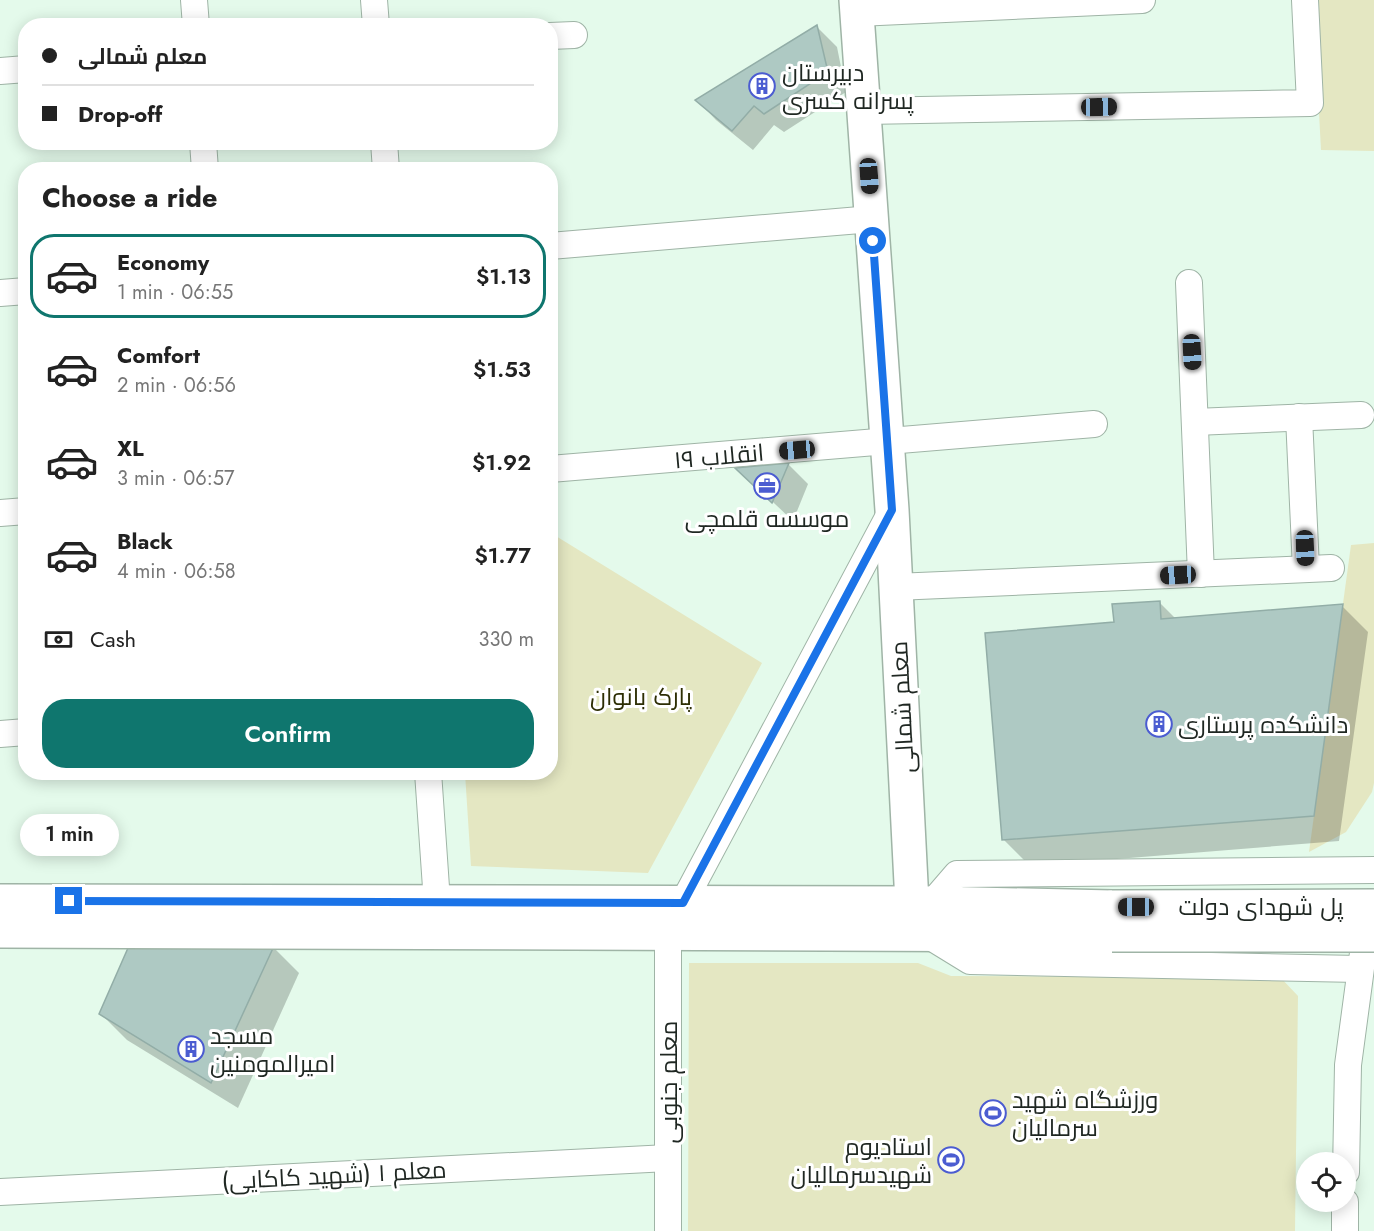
<!DOCTYPE html>
<html lang="en">
<head>
<meta charset="utf-8">
<style>
	:root { --surface:#fff; --page:#f2f2f2; --text:#222; --muted:#767676; --line:#e0e0e0; --accent:#0f766e }
	body { margin:0; font-family:Jost,Cairo,sans-serif; background:var(--page); color:var(--text); height:100vh; display:flex; flex-direction:column; font-size:22px; white-space:nowrap }
	* { box-sizing:border-box; margin:0 }
	p { font-size:20px; color:var(--muted) }
	.icon { flex:none; width:33px; height:33px; fill:none; stroke:currentColor; stroke-width:2; stroke-linecap:round; stroke-linejoin:round }
	.map { position:relative; flex:1; overflow:hidden }
	.sheet { position:absolute; left:18px; top:162px; width:540px; height:618px; display:flex; flex-direction:column; background:var(--surface); border-radius:24px; box-shadow:0 3px 15px #0003 }
	.sheet>* { flex:none }
	.guide { position:absolute; left:18px; top:18px; width:540px; height:132px; border-radius:24px; box-shadow:0 3px 15px #0003; display:grid; align-content:center; height:132px; padding:0 24px; background:var(--surface) }
	.tools { position:absolute; left:1296px; top:1152px; display:grid; gap:12px }
	.tools a { display:grid; place-items:center; width:60px; height:60px; border-radius:50%; background:var(--surface); box-shadow:0 3px 15px #0003; font-size:30px }
	.end { position:absolute; width:27px; height:27px; margin:-14px; border:8px solid #1a73e8; background:#fff; box-shadow:0 0 0 3px #fff }
	.from { border-radius:50% }
	.bubble { position:absolute; height:42px; border-radius:21px; background:var(--surface); box-shadow:0 3px 15px #0003; font-size:20px; font-weight:600; line-height:42px; text-align:center }
	.car { position:absolute; width:18px; height:36px; margin:-18px -9px; border-radius:8px; box-shadow:0 0 4px 2px #0007; background:linear-gradient(#222 24%,#8ab4d8 0 40%,#222 0 76%,#8ab4d8 0 86%,#222 0) }
	.guide b { display:flex; align-items:center; gap:21px; height:57px; font-size:22px }
	.guide b+b { border-top:2px solid var(--line) }
	.guide i { width:15px; height:15px; background:var(--text) }
	ul { padding:0; list-style:none }
	li { display:flex; align-items:center; gap:18px; height:84px; margin:0 12px 9px; padding:0 12px; border:3px solid transparent; border-radius:24px }
	li div { flex:1 }
	li b { display:block; font-size:22px }
	li em { font-style:normal; font-weight:600 }
	li.current { border-color:var(--accent) }
	li>.icon { width:54px; height:54px; stroke-width:1.5 }
	h2 { padding:0 24px; font-size:27px; line-height:72px }
	.pay { display:flex; align-items:center; gap:15px; height:66px; padding:0 24px; font-size:22px }
	.pay p { margin-inline-start:auto }
	.cta { display:flex; gap:12px; margin-top:auto; padding:12px 24px }
	.cta a { flex:1; height:69px; border-radius:24px; background:var(--accent); color:#fff; font-size:24px; font-weight:600; line-height:69px; text-align:center }
	.map>svg:first-child { display:block }
	.green { fill:#e4e7c2 }
	.shadow { fill:#0003 }
	.building { fill:#aec9c3; stroke:#92ada7; stroke-width:1.5 }
	.lines { fill:none; stroke-linecap:round; stroke-linejoin:round }
	.minor-casing { stroke:#9fb4a6; stroke-width:28 }
	.secondary-casing { stroke:#9fb4a6; stroke-width:36 }
	.minor { stroke:#fff; stroke-width:26 }
	.secondary { stroke:#fff; stroke-width:33 }
	.secondary-bridge-casing { stroke:#9fb4a6; stroke-width:36; stroke-linecap:butt }
	.secondary-bridge { stroke:#fff; stroke-width:33 }
	.route { stroke:#1a73e8; stroke-width:8 }
	.labels { text-anchor:middle; dominant-baseline:central; stroke-width:6; stroke-linejoin:round; paint-order:stroke }
	.poi-label { font-size:24px; fill:#1f2722; stroke:#fff; text-anchor:start }
	.street-label { font-size:24px; fill:#1f2722; stroke:#fff }
	.park-label { font-size:24px; fill:#2d2e04; stroke:#fff }
</style>
</head>
<body>
<div class="map">
<svg width="1374" height="1231" viewBox="0 0 1374 1231">
	<rect width="100%" height="100%" fill="#e4faeb"/>
	<!-- green -->
	<g class="green">
		<polygon points="1313,0 1374,0 1374,151 1321,150"/>
		<polygon points="551,533 762,663 648,873 471,866 465,773 550,772"/>
		<polygon points="1374,543 1374,783 1372,792 1346,832 1309,852 1351,545"/>
		<polygon points="689,963 918,963 951,976 1280,977 1298,996 1295,1231 688,1231"/>
	</g>
	<!-- shadow -->
	<g class="shadow">
		<polygon points="817,27 837,47 846,92 784,132 774,125 753,150 716,120 697,100"/>
		<polygon points="789,465 808,484 793,521 739,470"/>
		<polygon points="1159,602 1176,619 1342,606 1368,632 1339,841 1030,866 1004,840 1116,624"/>
		<polygon points="274,948 299,973 238,1108 127,1040 101,1014"/>
	</g>
	<!-- building -->
	<g class="building">
		<polygon points="817,25 828,72 764,114 754,106 732,131 695,100"/>
		<polygon points="789,463 772,503 735,468"/>
		<polygon points="1160,601 1161,619 1343,604 1314,816 1002,840 985,633 1114,622 1112,604"/>
		<polygon points="274,946 211,1083 99,1014 128,948"/>
	</g>
	<g class="lines">
		<!-- minor casing -->
		<g class="minor-casing">
			<g id="minor">
				<polyline points="194,0 196,26"/>
				<polyline points="374,0 376,26"/>
				<polyline points="857,13 1142,0"/>
				<polyline points="550,36 574,35"/>
				<polyline points="0,71 26,69"/>
				<polyline points="864,111 1310,103 1305,0"/>
				<polyline points="203,142 205,170"/>
				<polyline points="384,142 386,170"/>
				<polyline points="550,246 872,219"/>
				<polyline points="1189,283 1201,574"/>
				<polyline points="0,293 26,291"/>
				<polyline points="1299,417 1306,569"/>
				<polyline points="1195,422 1361,415"/>
				<polyline points="550,469 1094,424"/>
				<polyline points="0,513 26,511"/>
				<polyline points="895,587 1331,568"/>
				<polyline points="0,734 26,732"/>
				<polyline points="428,772 437,902"/>
				<polyline points="683,903 892,510"/>
				<polyline points="932,903 957,874 1374,870"/>
				<polyline points="926,934 970,961 1359,969"/>
				<polyline points="1346,1172 1348,1065 1363,953"/>
				<polyline points="0,1192 668,1158"/>
				<polyline points="668,1231 668,933"/>
				<polyline points="1345,1231 1345,1202"/>
			</g>
		</g>
		<!-- secondary casing -->
		<g class="secondary-casing">
			<g id="secondary">
				<polyline points="856,0 892,510 912,903"/>
				<polyline points="0,901 932,903 1112,907"/>
				<polyline points="0,931 1112,935"/>
			</g>
		</g>
		<!-- minor -->
		<use href="#minor" class="minor"/>
		<!-- secondary -->
		<use href="#secondary" class="secondary"/>
		<!-- secondary-bridge casing -->
		<g class="secondary-bridge-casing">
			<g id="secondary-bridge">
				<polyline points="1112,907 1374,906"/>
				<polyline points="1112,935 1374,935"/>
			</g>
		</g>
		<!-- secondary-bridge -->
		<use href="#secondary-bridge" class="secondary-bridge"/>
	</g>
	<g class="lines">
		<!-- route -->
		<polyline class="route" points="69,901 683,903 892,510 873,241"/>
	</g>
	<!-- icons -->
	<defs>
		<g id="building-ring" transform="scale(1.35)"><circle r="9.5" fill="#fff" stroke="#4b5cd1" stroke-width="1.5"/><path d="M-4-6H4V6H1V3H-1V6H-4ZM-2.5-4.3h1.7v1.8h-1.7ZM.8-4.3h1.7v1.8H.8ZM-2.5-1h1.7V.8h-1.7ZM.8-1h1.7V.8H.8Z" fill="#4b5cd1"/></g>
		<g id="office-ring" transform="scale(1.35)"><circle r="9.5" fill="#fff" stroke="#4b5cd1" stroke-width="1.5"/><path d="M-6-3h4V-5.5h4V-3h4V5H-6ZM-1-4.5V-3h2v-1.5ZM-6 0V1H6V0Z" fill="#4b5cd1"/></g>
		<g id="stadium-ring" transform="scale(1.35)"><circle r="9.5" fill="#fff" stroke="#4b5cd1" stroke-width="1.5"/><path d="M0-5a6.5 5 0 1 0 0 10a6.5 5 0 1 0 0-10ZM-3.5-1.8h7v3.6h-7Z" fill="#4b5cd1"/></g>
	</defs>
	<g fill-rule="evenodd">
		<use href="#building-ring" x="762" y="86"/>
		<use href="#office-ring" x="767" y="486"/>
		<use href="#building-ring" x="1159" y="724"/>
		<use href="#building-ring" x="191" y="1049"/>
		<use href="#stadium-ring" x="993" y="1113"/>
		<use href="#stadium-ring" x="951" y="1160"/>
	</g>
	<g class="labels">
		<!-- poi labels -->
		<g class="poi-label">
			<text x="782" y="72">دبیرستان<tspan x="782" dy="28">پسرانه کسری</tspan></text>
			<text x="767" y="518" text-anchor="middle">موسسه قلمچی</text>
			<text x="1178" y="724">دانشکده پرستاری</text>
			<text x="210" y="1035">مسجد<tspan x="210" dy="28">امیرالمومنین</tspan></text>
			<text x="1012" y="1099">ورزشگاه شهید<tspan x="1012" dy="28">سرمالیان</tspan></text>
			<text x="932" y="1146" text-anchor="end">استادیوم<tspan x="932" dy="28">شهیدسرمالیان</tspan></text>
		</g>
		<!-- street labels -->
		<g class="street-label">
			<text transform="translate(719 456) rotate(-5)">انقلاب ۱۹</text>
			<text transform="translate(902 707) rotate(-93)">معلم شمالی</text>
			<text x="1261" y="906">پل شهدای دولت</text>
			<text transform="translate(668 1082) rotate(-90)">معلم جنوبی</text>
			<text transform="translate(334 1175) rotate(-3)">معلم ۱ (شهید کاکایی)</text>
		</g>
		<!-- park labels -->
		<g class="park-label">
			<text x="641" y="696">پارک بانوان</text>
		</g>
	</g>
</svg>
<div class="tools">
<a><svg class="icon" aria-label="locate" viewBox="0 0 24 24"><circle cx="12" cy="12" r="6"/><path d="M12 2v4M12 18v4M2 12h4M18 12h4"/></svg></a>
</div>
<i class="end from" style="left:873px;top:241px"></i>
<i class="end" style="left:69px;top:901px"></i>
<div class="bubble" style="left:20px;top:814px;width:99px">1 min</div>
<i class="car" style="left:1099px;top:107px;rotate:89deg"></i>
<i class="car" style="left:869px;top:176px;rotate:176deg"></i>
<i class="car" style="left:1192px;top:352px;rotate:177deg"></i>
<i class="car" style="left:797px;top:450px;rotate:265deg"></i>
<i class="car" style="left:1305px;top:548px;rotate:178deg"></i>
<i class="car" style="left:1178px;top:575px;rotate:267deg"></i>
<i class="car" style="left:1136px;top:907px;rotate:270deg"></i>
<div class="guide">
<b><i class="from"></i>معلم شمالی</b>
<b><i></i>Drop-off</b>
</div>
<section class="sheet">
<h2>Choose a ride</h2>
<ul>
<li class="current"><svg class="icon" aria-label="car" viewBox="0 0 24 24"><path d="M5 17H2v-5l4-1 3-4h7l3 4 3 1v5h-3M9 17h6M6 11h13"/><circle cx="7" cy="17" r="2"/><circle cx="17" cy="17" r="2"/></svg><div><b>Economy</b><p>1 min · 06:55</p></div><em>$1.13</em></li>
<li><svg class="icon" aria-label="car" viewBox="0 0 24 24"><path d="M5 17H2v-5l4-1 3-4h7l3 4 3 1v5h-3M9 17h6M6 11h13"/><circle cx="7" cy="17" r="2"/><circle cx="17" cy="17" r="2"/></svg><div><b>Comfort</b><p>2 min · 06:56</p></div><em>$1.53</em></li>
<li><svg class="icon" aria-label="car" viewBox="0 0 24 24"><path d="M5 17H2v-5l4-1 3-4h7l3 4 3 1v5h-3M9 17h6M6 11h13"/><circle cx="7" cy="17" r="2"/><circle cx="17" cy="17" r="2"/></svg><div><b>XL</b><p>3 min · 06:57</p></div><em>$1.92</em></li>
<li><svg class="icon" aria-label="car" viewBox="0 0 24 24"><path d="M5 17H2v-5l4-1 3-4h7l3 4 3 1v5h-3M9 17h6M6 11h13"/><circle cx="7" cy="17" r="2"/><circle cx="17" cy="17" r="2"/></svg><div><b>Black</b><p>4 min · 06:58</p></div><em>$1.77</em></li>
</ul>
<div class="pay"><svg class="icon" aria-label="cash" viewBox="0 0 24 24"><path d="M3 7h18v10H3z"/><circle cx="12" cy="12" r="2"/></svg>Cash<p>330 m</p></div>
<div class="cta"><a>Confirm</a></div>
</section>
</div>
</body>
</html>
